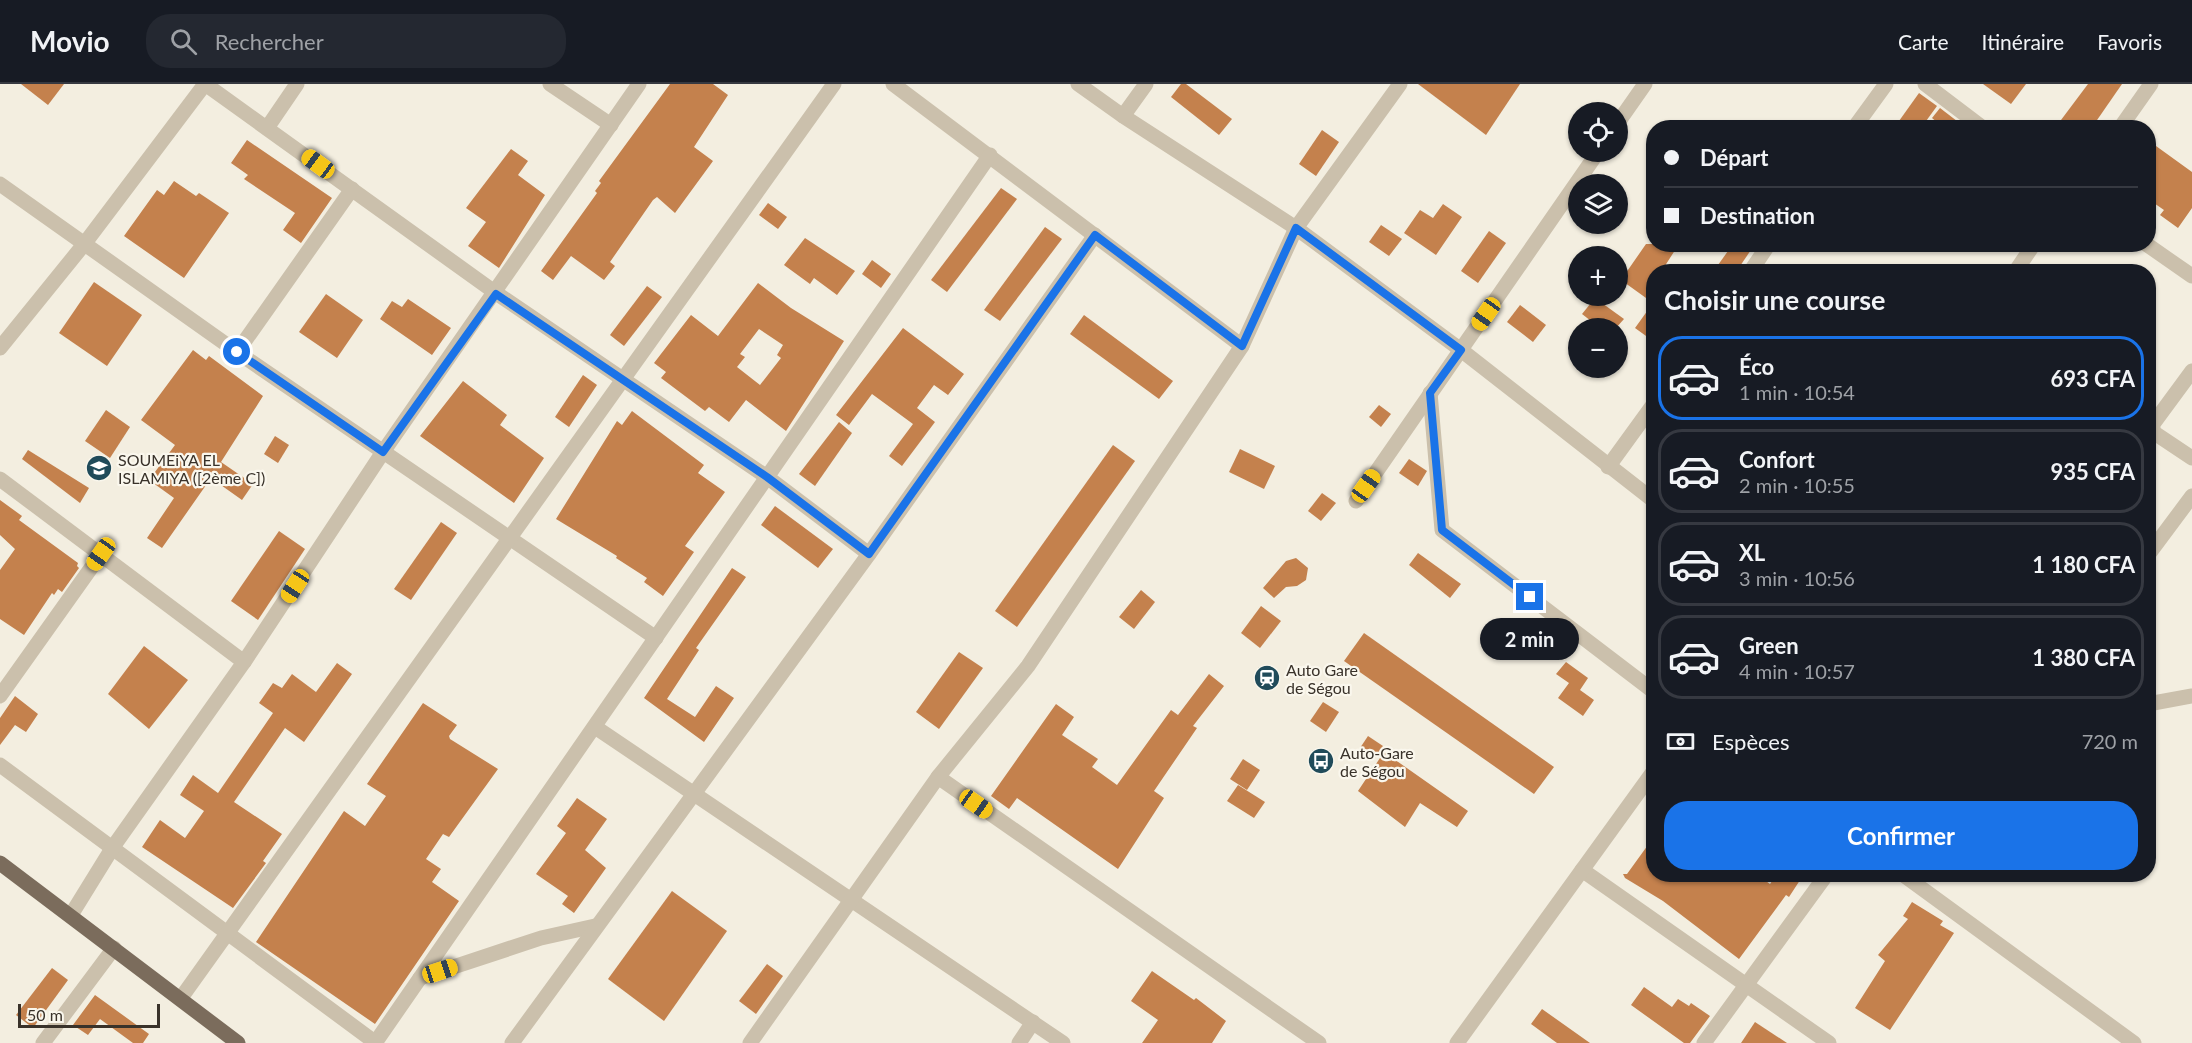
<!DOCTYPE html>
<html lang="fr">
<head>
<meta charset="utf-8">
<style>
	:root { --surface:#171b24; --page:#242831; --text:#f1f3f6; --muted:#9ea1a6; --line:#363941; --accent:#1a73e8 }
	body { margin:0; font-family:Lato,sans-serif; background:var(--page); color:var(--text); height:100vh; display:flex; flex-direction:column; font-size:22px; white-space:nowrap }
	* { box-sizing:border-box; margin:0 }
	p { font-size:20px; color:var(--muted) }
	.icon { flex:none; width:33px; height:33px; fill:none; stroke:currentColor; stroke-width:2; stroke-linecap:round; stroke-linejoin:round }
	.map { position:relative; flex:1; overflow:hidden }
	.sheet { position:absolute; left:1646px; top:180px; width:510px; height:618px; display:flex; flex-direction:column; background:var(--surface); border-radius:24px; box-shadow:0 2px 4px #0004 }
	.sheet>* { flex:none }
	.banner { position:absolute; left:1646px; top:36px; width:510px; height:132px; border-radius:24px; box-shadow:0 2px 4px #0004; display:grid; align-content:center; height:132px; padding:0 18px; background:var(--surface) }
	.buttons { position:absolute; left:1568px; top:18px; display:grid; gap:12px }
	.buttons a { display:grid; place-items:center; width:60px; height:60px; border-radius:50%; background:var(--surface); box-shadow:0 2px 4px #0004; font-size:30px }
	.scale { position:absolute; left:18px; bottom:15px; width:142px; box-sizing:border-box; padding-left:6px; border:3px solid #39322a; border-top:0; font-size:16px; line-height:21px; white-space:nowrap; color:#39322a; -webkit-text-stroke:4px #faf7ed; paint-order:stroke }
	.end { position:absolute; width:27px; height:27px; margin:-14px; border:8px solid #1a73e8; background:#fff; box-shadow:0 0 0 3px #fff }
	.from { border-radius:50% }
	.bubble { position:absolute; height:42px; border-radius:21px; background:var(--surface); box-shadow:0 2px 4px #0004; font-size:20px; font-weight:700; line-height:42px; text-align:center }
	.car { position:absolute; width:18px; height:36px; margin:-18px -9px; border-radius:8px; box-shadow:0 0 4px 2px #0007; background:linear-gradient(#f5c518 24%,#345 0 40%,#f5c518 0 76%,#345 0 86%,#f5c518 0) }
	.banner b { display:flex; align-items:center; gap:21px; height:57px; font-size:22px }
	.banner b+b { border-top:2px solid var(--line) }
	.banner i { width:15px; height:15px; background:var(--text) }
	ul { padding:0; list-style:none }
	li { display:flex; align-items:center; gap:18px; height:84px; margin:0 12px 9px; padding:0 6px; border:3px solid var(--line); border-radius:24px }
	li div { flex:1 }
	li b { display:block; font-size:22px }
	li em { font-style:normal; font-weight:700 }
	li.active { border-color:var(--accent) }
	li>.icon { width:54px; height:54px; stroke-width:1.5 }
	h2 { padding:0 18px; font-size:27px; line-height:72px }
	.pay { display:flex; align-items:center; gap:15px; height:66px; padding:0 18px; font-size:22px }
	.pay p { margin-inline-start:auto }
	.button { display:flex; gap:12px; margin-top:auto; padding:12px 18px }
	.button a { flex:1; height:69px; border-radius:24px; background:var(--accent); color:#fff; font-size:24px; font-weight:700; line-height:69px; text-align:center }
	header { display:flex; align-items:center; gap:36px; box-sizing:border-box; height:84px; padding:0 30px; background:var(--surface); border-bottom:2px solid var(--line) }
	header strong { font-size:28px }
	nav { display:flex; gap:33px; margin-inline-start:auto; font-size:21px }
	.search { width:420px; height:54px; background:var(--page); display:flex; align-items:center; gap:15px; box-sizing:border-box; padding:0 21px; border-radius:24px; color:var(--muted); font-size:22px }
	.map>svg:first-child { display:block }
	.building { fill:#c4814d; fill-rule:evenodd }
	.lines { fill:none; stroke-linecap:round; stroke-linejoin:round }
	.minor { stroke:#cbc0ac; stroke-width:15 }
	.major { stroke:#7b6c5c; stroke-width:15 }
	.route { stroke:#1a73e8; stroke-width:8 }
	.labels { text-anchor:middle; dominant-baseline:central; stroke-width:4.5; stroke-linejoin:round; paint-order:stroke }
	.poi-label { font-size:16px; fill:#39322a; stroke:#faf7ed; text-anchor:start }
</style>
</head>
<body>
<header>
<strong>Movio</strong>
<div class="search"><svg class="icon" aria-label="search" viewBox="0 0 24 24"><circle cx="10" cy="10" r="6"/><path d="M15 15l6 6"/></svg>Rechercher</div>
<nav><a>Carte</a><a>Itinéraire</a><a>Favoris</a></nav>
</header>
<div class="map">
<svg width="2192" height="959" viewBox="0 0 2192 959">
	<rect width="100%" height="100%" fill="#f3eee0"/>
	<!-- building -->
	<g class="building">
		<polygon points="21,0 64,0 48,21"/>
		<polygon points="670,0 713,0 728,11 694,63 713,77 675,129 657,113 653,116 610,178 615,182 604,196 571,172 553,196 541,187 597,109 595,107 601,99 599,97"/>
		<polygon points="1181,0 1186,0 1232,35 1219,51 1171,13"/>
		<polygon points="1418,0 1520,0 1486,51"/>
		<polygon points="1983,0 2026,0 2011,20"/>
		<polygon points="2088,0 2122,0 2095,39 2089,44 2055,44"/>
		<polygon points="1919,9 1937,22 1921,44 1894,44"/>
		<polygon points="1940,24 1966,44 1944,44 1932,34"/>
		<polygon points="1322,46 1339,58 1316,92 1299,80"/>
		<polygon points="247,56 332,114 301,159 283,146 295,129 244,95 248,91 231,79"/>
		<polygon points="2156,62 2192,88 2192,124 2178,144 2160,131 2164,126 2148,115 2148,74"/>
		<polygon points="511,65 528,77 518,91 545,111 499,184 468,162 486,138 466,124"/>
		<polygon points="174,97 196,112 199,109 229,129 184,194 124,152 157,106 164,111"/>
		<polygon points="1001,104 1017,115 947,208 931,196"/>
		<polygon points="768,119 787,133 778,145 759,131"/>
		<polygon points="1443,120 1462,133 1436,171 1404,149 1420,126 1433,134"/>
		<polygon points="1381,141 1402,155 1389,172 1369,158"/>
		<polygon points="1045,143 1062,155 1000,237 984,226"/>
		<polygon points="1489,147 1506,159 1478,199 1461,187"/>
		<polygon points="805,154 855,187 837,211 814,194 810,200 784,181"/>
		<polygon points="1646,160 1679,160 1661,188 1653,188 1653,257 1635,244 1653,219 1621,196"/>
		<polygon points="1733,160 1755,160 1736,188 1713,188"/>
		<polygon points="872,176 891,190 881,204 862,190"/>
		<polygon points="94,198 142,231 107,282 59,249"/>
		<path d="M758,199l33,25 53,33 -58,90 -40,-31 -17,22 -20,-15 -4,4 -44,-33 5,-6 -12,-9 37,-48 27,21zM759,245l24,16 -6,10 4,3 -21,27 -23,-18 8,-10 -5,-3z"/>
		<polygon points="647,202 662,213 624,262 610,251"/>
		<polygon points="326,210 363,236 337,274 299,248"/>
		<polygon points="1595,214 1624,235 1616,244 1600,244 1582,230"/>
		<polygon points="408,215 451,244 432,271 380,235 392,217 402,223"/>
		<polygon points="1520,221 1546,241 1533,258 1507,238"/>
		<polygon points="1084,231 1173,297 1159,315 1070,250"/>
		<polygon points="903,244 964,290 948,311 934,301 917,324 935,338 902,382 889,372 913,340 872,310 849,341 836,331"/>
		<polygon points="193,266 206,276 209,272 263,312 221,378 253,400 242,416 211,394 162,464 147,454 174,414 149,396 175,361 141,336"/>
		<polygon points="583,291 597,301 569,343 555,333"/>
		<polygon points="463,297 507,331 500,341 544,374 514,419 420,352"/>
		<polygon points="1379,321 1391,330 1381,343 1369,333"/>
		<polygon points="106,326 130,343 110,374 85,357"/>
		<polygon points="632,327 704,381 698,389 725,408 685,462 694,468 663,512 644,498 647,494 616,474 617,472 556,435 617,337 622,341"/>
		<polygon points="839,338 852,349 815,402 799,390"/>
		<polygon points="275,352 289,361 278,379 264,370"/>
		<polygon points="1113,361 1135,377 1017,543 995,527"/>
		<polygon points="1240,365 1275,382 1264,405 1229,388"/>
		<polygon points="28,366 89,404 80,419 22,375"/>
		<polygon points="1409,375 1427,387 1418,402 1399,389"/>
		<polygon points="1322,409 1336,419 1321,437 1308,427"/>
		<polygon points="0,416 22,432 19,436 78,479 77,482 79,484 62,508 58,505 54,511 52,509 24,551 0,535 0,486 15,465 0,451"/>
		<polygon points="775,422 833,465 818,484 761,441"/>
		<polygon points="441,438 457,449 411,516 394,505"/>
		<polygon points="279,447 305,465 258,536 231,517"/>
		<polygon points="1418,469 1461,500 1450,514 1409,481"/>
		<polygon points="1296,474 1308,484 1306,496 1297,502 1286,503 1274,514 1263,504 1286,477"/>
		<polygon points="732,484 746,493 696,564 699,566 667,615 695,633 716,602 734,614 704,658 644,614"/>
		<polygon points="1141,506 1155,518 1134,545 1119,533"/>
		<polygon points="1261,522 1281,537 1260,564 1241,549"/>
		<polygon points="1364,549 1554,683 1534,710 1344,577"/>
		<polygon points="144,562 188,596 149,645 108,610"/>
		<polygon points="959,568 983,584 939,645 916,628"/>
		<polygon points="1566,578 1588,594 1580,606 1594,616 1583,632 1558,614 1569,599 1556,590"/>
		<polygon points="337,579 352,590 304,658 285,644 234,718 282,750 263,777 266,779 233,824 142,763 160,736 185,754 204,727 180,711 193,691 218,709 273,629 259,619 273,599 282,604 292,590 316,608"/>
		<polygon points="1209,590 1224,602 1193,642 1197,644 1154,707 1164,714 1118,785 1017,714 1009,725 991,712 1056,620 1074,633 1062,651 1098,675 1092,683 1117,701 1171,626 1178,631"/>
		<polygon points="15,612 38,630 26,648 15,641 0,661 0,634"/>
		<polygon points="1323,618 1339,628 1326,648 1310,637"/>
		<polygon points="423,619 457,641 449,652 450,655 498,685 449,753 443,750 426,775 441,785 432,798 459,817 375,940 256,858 344,727 365,742 386,712 367,700"/>
		<polygon points="1368,652 1383,662 1375,674 1360,664"/>
		<polygon points="1384,668 1468,727 1457,743 1420,719 1405,743 1358,707"/>
		<polygon points="1243,675 1260,686 1247,706 1230,695"/>
		<polygon points="1238,701 1265,718 1254,734 1227,717"/>
		<polygon points="577,714 607,735 585,766 606,784 574,829 562,820 568,812 536,790 566,749 557,742"/>
		<polygon points="1653,754 1653,790 1743,790 1754,798 1759,792 1770,800 1777,790 1804,790 1789,813 1786,811 1739,875 1663,817 1625,794 1623,790 1627,790"/>
		<polygon points="672,807 727,847 664,937 608,895"/>
		<polygon points="1912,818 1943,837 1940,841 1954,849 1890,946 1855,924 1885,877 1878,871 1908,835 1903,832"/>
		<polygon points="767,880 783,892 756,930 739,917"/>
		<polygon points="52,884 68,896 33,944 16,931"/>
		<polygon points="1152,887 1194,916 1196,914 1226,937 1212,959 1142,959 1158,936 1131,917"/>
		<polygon points="1644,903 1672,923 1678,915 1689,922 1691,919 1710,932 1690,959 1684,959 1631,921"/>
		<polygon points="95,911 149,950 143,959 133,959 100,935 88,951 73,941"/>
		<polygon points="1542,925 1590,959 1557,959 1531,940"/>
		<polygon points="1755,938 1787,959 1741,959"/>
	</g>
	<g class="lines">
		<!-- minor -->
		<g class="minor">
			<polyline points="205,0 496,209 767,393 869,470"/>
			<polyline points="550,0 611,41"/>
			<polyline points="893,0 1242,262"/>
			<polyline points="1078,0 1123,32 1296,144 1461,266 1653,416"/>
			<polyline points="1925,0 1983,44"/>
			<polyline points="1123,32 1146,0"/>
			<polyline points="1617,40 1645,0"/>
			<polyline points="267,44 297,0"/>
			<polyline points="1854,44 1886,0"/>
			<polyline points="2120,44 2151,0"/>
			<polyline points="0,100 237,268 656,554"/>
			<polyline points="2146,160 2192,192"/>
			<polyline points="1750,188 1769,160"/>
			<polyline points="2015,188 2034,160"/>
			<polyline points="0,264 85,159 205,0"/>
			<polyline points="237,268 352,105"/>
			<polyline points="2192,287 2153,340 2153,348 2192,374"/>
			<polyline points="1430,309 1442,446 1653,607"/>
			<polyline points="1608,383 1653,321"/>
			<polyline points="0,395 244,578"/>
			<polyline points="1356,417 1598,68"/>
			<polyline points="2148,471 2192,412"/>
			<polyline points="0,612 101,470"/>
			<polyline points="2148,620 2192,612"/>
			<polyline points="595,643 1063,959"/>
			<polyline points="0,681 376,959"/>
			<polyline points="938,693 1319,959"/>
			<polyline points="1582,786 1829,959"/>
			<polyline points="1902,790 2134,959"/>
			<polyline points="71,831 113,763 244,578 383,368 639,0"/>
			<polyline points="420,894 541,854 595,842"/>
			<polyline points="181,914 834,0"/>
			<polyline points="43,959 114,864"/>
			<polyline points="375,959 990,71"/>
			<polyline points="512,959 869,470 1095,151"/>
			<polyline points="750,959 938,693 1028,582 1242,262 1296,144 1400,0"/>
			<polyline points="1019,959 1033,938"/>
			<polyline points="1457,959 1653,688"/>
			<polyline points="1704,959 1827,790"/>
		</g>
		<!-- major -->
		<polyline class="major" points="0,779 238,959"/>
	</g>
	<g class="lines">
		<!-- route -->
		<polyline class="route" points="237,268 383,368 496,210 767,393 869,470 1095,151 1242,262 1296,144 1461,266 1430,309 1442,446 1530,513"/>
	</g>
	<!-- icons -->
	<defs>
		<g id="school-disc" transform="scale(1.35)"><circle r="9.5" fill="#204b5a" stroke="#faf7ed"/><path d="M0-5L7-2L0 1L-7-2ZM-4 1L0 2.5L4 1V4Q0 6-4 4Z" fill="#fff"/></g>
		<g id="station-disc" transform="scale(1.35)"><circle r="9.5" fill="#204b5a" stroke="#faf7ed"/><path d="M-3-6H3Q5-6 5-4V2Q5 4 3 4L4.5 6H3L1.5 4h-3L-3 6H-4.5L-3 4Q-5 4-5 2V-4Q-5-6-3-6ZM-3.5-4v3h7v-3ZM-3.5 1v1.5H-2V1ZM2 1v1.5H3.5V1Z" fill="#fff"/></g>
		<g id="bus-disc" transform="scale(1.35)"><circle r="9.5" fill="#204b5a" stroke="#faf7ed"/><path d="M-5-6H5V4H4V6H2V4H-2V6H-4V4H-5ZM-3.5-4V0h7V-4ZM-3.5 1.2v1.5H-2V1.2ZM2 1.2v1.5H3.5V1.2Z" fill="#fff"/></g>
	</defs>
	<g fill-rule="evenodd">
		<use href="#school-disc" x="99" y="384"/>
		<use href="#station-disc" x="1267" y="594"/>
		<use href="#bus-disc" x="1321" y="677"/>
	</g>
	<g class="labels">
		<!-- poi labels -->
		<g class="poi-label">
			<text x="118" y="375">SOUMEiYA EL<tspan x="118" dy="18">ISLAMIYA ([2ème C])</tspan></text>
			<text x="1286" y="585">Auto Gare<tspan x="1286" dy="18">de Ségou</tspan></text>
			<text x="1340" y="668">Auto-Gare<tspan x="1340" dy="18">de Ségou</tspan></text>
		</g>
	</g>
</svg>
<div class="buttons">
<a><svg class="icon" aria-label="locate" viewBox="0 0 24 24"><circle cx="12" cy="12" r="6"/><path d="M12 2v4M12 18v4M2 12h4M18 12h4"/></svg></a>
<a><svg class="icon" aria-label="layers" viewBox="0 0 24 24"><path d="M12 4l9 5-9 5-9-5zM3 14l9 5 9-5"/></svg></a>
<a>+</a>
<a>−</a>
</div>
<div class="scale">50 m</div>
<i class="end from" style="left:237px;top:268px"></i>
<i class="end" style="left:1530px;top:513px"></i>
<div class="bubble" style="left:1480px;top:534px;width:99px">2 min</div>
<i class="car" style="left:318px;top:80px;rotate:306deg"></i>
<i class="car" style="left:1486px;top:230px;rotate:215deg"></i>
<i class="car" style="left:1366px;top:402px;rotate:35deg"></i>
<i class="car" style="left:101px;top:470px;rotate:215deg"></i>
<i class="car" style="left:295px;top:502px;rotate:213deg"></i>
<i class="car" style="left:976px;top:720px;rotate:125deg"></i>
<i class="car" style="left:440px;top:887px;rotate:72deg"></i>
<div class="banner">
<b><i class="from"></i>Départ</b>
<b><i></i>Destination</b>
</div>
<section class="sheet">
<h2>Choisir une course</h2>
<ul>
<li class="active"><svg class="icon" aria-label="car" viewBox="0 0 24 24"><path d="M5 17H2v-5l4-1 3-4h7l3 4 3 1v5h-3M9 17h6M6 11h13"/><circle cx="7" cy="17" r="2"/><circle cx="17" cy="17" r="2"/></svg><div><b>Éco</b><p>1 min · 10:54</p></div><em>693 CFA</em></li>
<li><svg class="icon" aria-label="car" viewBox="0 0 24 24"><path d="M5 17H2v-5l4-1 3-4h7l3 4 3 1v5h-3M9 17h6M6 11h13"/><circle cx="7" cy="17" r="2"/><circle cx="17" cy="17" r="2"/></svg><div><b>Confort</b><p>2 min · 10:55</p></div><em>935 CFA</em></li>
<li><svg class="icon" aria-label="car" viewBox="0 0 24 24"><path d="M5 17H2v-5l4-1 3-4h7l3 4 3 1v5h-3M9 17h6M6 11h13"/><circle cx="7" cy="17" r="2"/><circle cx="17" cy="17" r="2"/></svg><div><b>XL</b><p>3 min · 10:56</p></div><em>1 180 CFA</em></li>
<li><svg class="icon" aria-label="car" viewBox="0 0 24 24"><path d="M5 17H2v-5l4-1 3-4h7l3 4 3 1v5h-3M9 17h6M6 11h13"/><circle cx="7" cy="17" r="2"/><circle cx="17" cy="17" r="2"/></svg><div><b>Green</b><p>4 min · 10:57</p></div><em>1 380 CFA</em></li>
</ul>
<div class="pay"><svg class="icon" aria-label="cash" viewBox="0 0 24 24"><path d="M3 7h18v10H3z"/><circle cx="12" cy="12" r="2"/></svg>Espèces<p>720 m</p></div>
<div class="button"><a>Confirmer</a></div>
</section>
</div>
</body>
</html>
